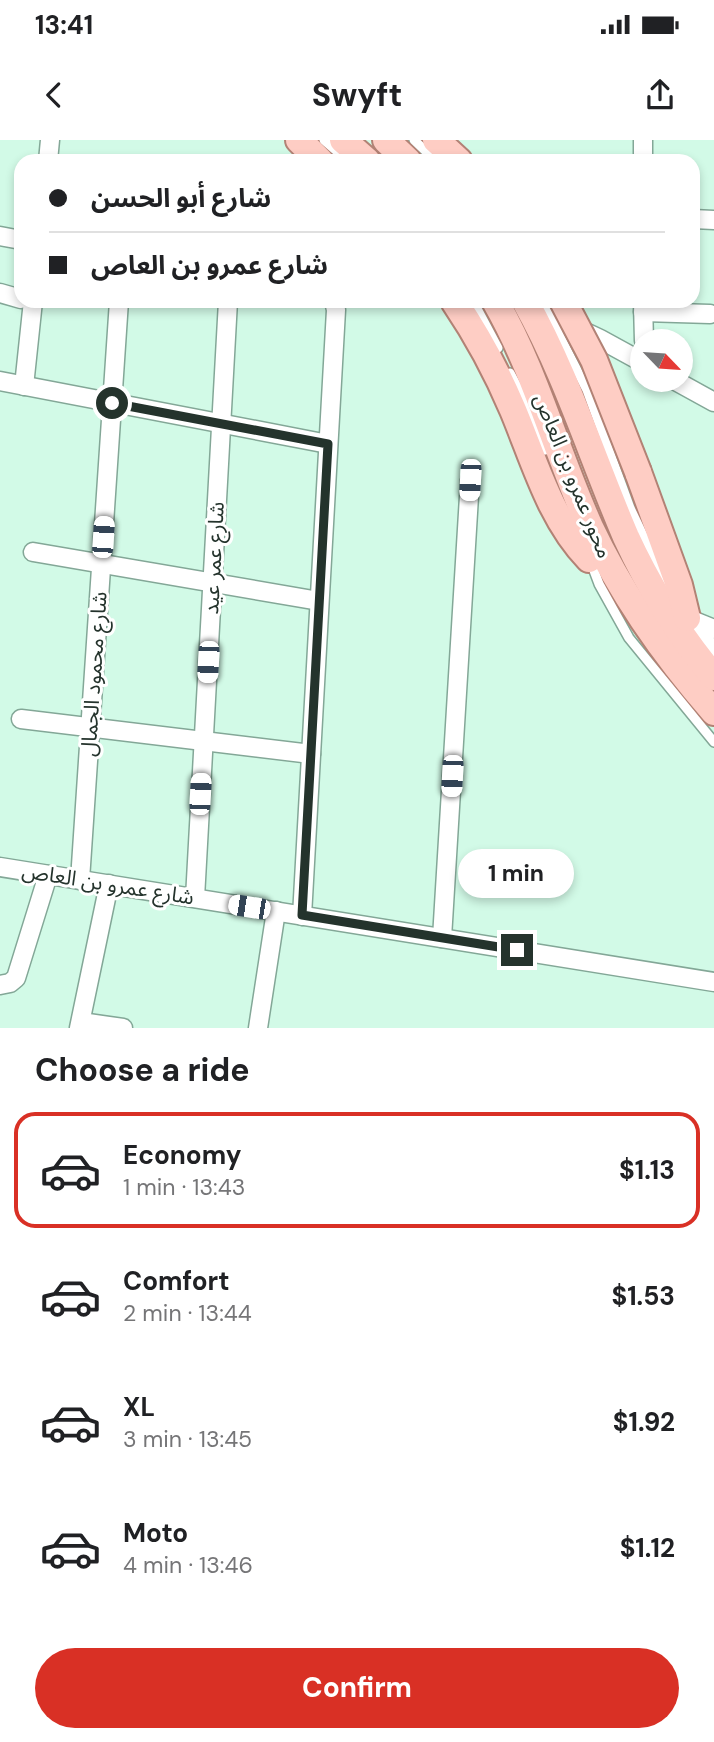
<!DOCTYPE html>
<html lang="en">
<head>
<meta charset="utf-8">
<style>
	:root { --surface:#fff; --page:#f2f2f2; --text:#202124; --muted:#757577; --line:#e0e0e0; --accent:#d93025 }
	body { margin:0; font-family:"DM Sans","Noto Sans Arabic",sans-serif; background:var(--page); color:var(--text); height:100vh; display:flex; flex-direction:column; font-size:26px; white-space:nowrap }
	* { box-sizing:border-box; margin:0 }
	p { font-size:23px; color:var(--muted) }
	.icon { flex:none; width:38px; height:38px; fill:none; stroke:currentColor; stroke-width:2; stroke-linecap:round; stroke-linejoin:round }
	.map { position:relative; height:888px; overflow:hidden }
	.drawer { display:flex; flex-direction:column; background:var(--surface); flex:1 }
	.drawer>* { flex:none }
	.guide { position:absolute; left:14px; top:14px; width:686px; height:154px; border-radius:21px; box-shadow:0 4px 10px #0003; display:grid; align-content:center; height:154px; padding:0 35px; background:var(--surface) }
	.needle { width:46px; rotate:115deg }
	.tools { position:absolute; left:630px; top:189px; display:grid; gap:14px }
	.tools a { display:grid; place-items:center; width:63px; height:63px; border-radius:50%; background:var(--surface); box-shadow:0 4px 10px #0003; font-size:35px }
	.end { position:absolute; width:32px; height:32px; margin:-16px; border:9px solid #24332c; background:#fff; box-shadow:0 0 0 4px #fff }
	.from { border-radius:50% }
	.bubble { position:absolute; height:49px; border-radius:24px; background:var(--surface); box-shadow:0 4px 10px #0003; font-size:23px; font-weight:700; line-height:49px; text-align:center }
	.car { position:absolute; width:21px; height:42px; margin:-21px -10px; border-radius:9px; box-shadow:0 0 5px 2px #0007; background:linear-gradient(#fff 24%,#345 0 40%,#fff 0 76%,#345 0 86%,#fff 0) }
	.guide b { display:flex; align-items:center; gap:24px; height:66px; font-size:26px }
	.guide b+b { border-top:2px solid var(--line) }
	.guide i { width:18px; height:18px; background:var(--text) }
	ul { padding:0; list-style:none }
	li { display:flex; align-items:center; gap:21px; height:116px; margin:0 14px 10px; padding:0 21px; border:4px solid transparent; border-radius:21px }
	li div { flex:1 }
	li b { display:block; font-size:26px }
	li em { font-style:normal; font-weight:700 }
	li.on { border-color:var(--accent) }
	li>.icon { width:63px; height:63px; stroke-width:1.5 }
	h2 { padding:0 35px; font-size:32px; line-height:84px }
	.cta { display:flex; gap:14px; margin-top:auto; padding:14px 35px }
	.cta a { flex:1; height:80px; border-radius:42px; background:var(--accent); color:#fff; font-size:28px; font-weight:700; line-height:80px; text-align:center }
	.status { display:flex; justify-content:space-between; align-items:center; height:49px; padding:0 35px; background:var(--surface); direction:ltr }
	.status svg { height:19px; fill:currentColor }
	header { display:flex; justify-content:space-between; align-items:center; height:91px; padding:0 35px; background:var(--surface); font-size:32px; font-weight:700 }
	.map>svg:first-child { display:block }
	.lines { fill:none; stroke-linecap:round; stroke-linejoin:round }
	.service-casing { stroke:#83a797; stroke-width:12 }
	.minor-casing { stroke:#83a797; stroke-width:21 }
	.tertiary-casing { stroke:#83a797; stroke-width:24 }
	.primary-casing { stroke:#b28275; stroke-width:30 }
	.service { stroke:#fff; stroke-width:9 }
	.minor { stroke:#fff; stroke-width:18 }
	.tertiary { stroke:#fff; stroke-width:21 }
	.primary { stroke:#fecdc4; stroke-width:26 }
	.primary-bridge-casing { stroke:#b28275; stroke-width:30; stroke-linecap:butt }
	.primary-bridge { stroke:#fecdc4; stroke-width:26 }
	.route { stroke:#24332c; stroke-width:9 }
	.labels { text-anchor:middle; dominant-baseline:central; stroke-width:6; stroke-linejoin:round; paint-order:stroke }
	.street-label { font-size:21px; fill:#24332c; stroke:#fff }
</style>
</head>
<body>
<div class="status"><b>13:41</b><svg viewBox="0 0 49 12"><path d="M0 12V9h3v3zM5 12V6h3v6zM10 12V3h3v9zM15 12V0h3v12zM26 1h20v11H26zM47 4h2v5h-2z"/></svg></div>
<header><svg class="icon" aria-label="back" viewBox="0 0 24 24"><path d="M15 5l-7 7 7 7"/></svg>Swyft<svg class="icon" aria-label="share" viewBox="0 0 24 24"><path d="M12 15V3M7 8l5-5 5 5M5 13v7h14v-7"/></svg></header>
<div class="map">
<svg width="714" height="888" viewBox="0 0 714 888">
	<rect width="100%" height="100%" fill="#d2fae7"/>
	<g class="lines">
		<!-- service casing -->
		<g class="service-casing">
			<g id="service">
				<polyline points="324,0 339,13"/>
				<polyline points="414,0 436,21"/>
				<polyline points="473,161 498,208"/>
				<polyline points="542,161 587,250 630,368 666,444"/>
				<polyline points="510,233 528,267 545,310"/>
				<polyline points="590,420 599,444 629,498 714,602"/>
			</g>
		</g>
		<!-- minor casing -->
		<g class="minor-casing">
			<g id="minor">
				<polyline points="643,0 643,21"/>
				<polyline points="48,21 50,0"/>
				<polyline points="693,79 714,80"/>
				<polyline points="0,96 21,100"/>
				<polyline points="0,153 21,159"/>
				<polyline points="643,163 644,201"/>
				<polyline points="643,172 710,174"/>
				<polyline points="549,175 600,199 642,222"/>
				<polyline points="674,240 714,262"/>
				<polyline points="0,241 328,304"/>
				<polyline points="24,246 33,161"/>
				<polyline points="33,412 319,461"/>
				<polyline points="687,478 714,489"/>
				<polyline points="21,579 311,614"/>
				<polyline points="0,727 714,842"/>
				<polyline points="80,740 119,161"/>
				<polyline points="195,758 228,161"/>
				<polyline points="302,776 336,170 334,161"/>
				<polyline points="442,798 470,340"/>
				<polyline points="0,845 10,843 16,838 48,735"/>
				<polyline points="81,882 123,888"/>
				<polyline points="79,888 109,744"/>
				<polyline points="258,888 276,771"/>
			</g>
		</g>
		<!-- tertiary casing -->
		<g class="tertiary-casing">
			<polyline id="tertiary" points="687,478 714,517"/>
		</g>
		<!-- primary casing -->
		<g class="primary-casing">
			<g id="primary">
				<polyline points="299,0 320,21"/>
				<polyline points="343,0 367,21"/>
				<polyline points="386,0 408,21"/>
				<polyline points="436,0 459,21"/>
				<path d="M454,161c23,34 43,71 59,109 21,50 37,109 76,149"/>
				<path d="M495,161c41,71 61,151 95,226 32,68 75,129 124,185"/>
				<path d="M525,161c42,75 67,157 101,236 23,50 53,98 88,140"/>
				<polyline points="638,332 679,445 687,478"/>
			</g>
		</g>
		<!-- service -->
		<use href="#service" class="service"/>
		<!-- minor -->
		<use href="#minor" class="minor"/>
		<!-- tertiary -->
		<use href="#tertiary" class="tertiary"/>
		<!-- primary -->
		<use href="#primary" class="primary"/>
		<!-- primary-bridge casing -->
		<g class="primary-bridge-casing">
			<polyline id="primary-bridge" points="563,161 594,220 638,332"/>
		</g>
		<!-- primary-bridge -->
		<use href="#primary-bridge" class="primary-bridge"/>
	</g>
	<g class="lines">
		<!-- route -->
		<polyline class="route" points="112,263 328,304 302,775 517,810"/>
	</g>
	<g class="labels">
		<!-- street labels -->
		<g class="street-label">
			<text transform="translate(573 336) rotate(68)">محور عمرو بن العاص</text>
			<text transform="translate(214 418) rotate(-87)">شارع عمر عيد</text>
			<text transform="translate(94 534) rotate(-86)">شارع محمود الجمال</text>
			<text transform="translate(108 744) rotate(9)">شارع عمرو بن العاص</text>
		</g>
	</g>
</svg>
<div class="tools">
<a><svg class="needle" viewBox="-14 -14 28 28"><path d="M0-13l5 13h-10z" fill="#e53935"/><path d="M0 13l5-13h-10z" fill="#757577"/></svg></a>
</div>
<i class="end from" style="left:112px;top:263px"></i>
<i class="end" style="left:517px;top:810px"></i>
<div class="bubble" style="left:458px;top:709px;width:116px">1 min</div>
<i class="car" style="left:470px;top:340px;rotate:183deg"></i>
<i class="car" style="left:103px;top:397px;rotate:4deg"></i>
<i class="car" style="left:208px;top:522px;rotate:183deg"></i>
<i class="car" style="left:452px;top:636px;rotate:183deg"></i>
<i class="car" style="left:200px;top:654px;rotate:3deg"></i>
<i class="car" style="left:249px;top:767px;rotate:279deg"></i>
<div class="guide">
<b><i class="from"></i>شارع أبو الحسن</b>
<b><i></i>شارع عمرو بن العاص</b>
</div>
</div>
<section class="drawer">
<h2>Choose a ride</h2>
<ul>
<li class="on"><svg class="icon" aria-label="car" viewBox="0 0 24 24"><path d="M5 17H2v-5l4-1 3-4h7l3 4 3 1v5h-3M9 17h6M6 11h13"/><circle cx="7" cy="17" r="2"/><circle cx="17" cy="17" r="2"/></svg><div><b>Economy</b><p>1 min · 13:43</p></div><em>$1.13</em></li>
<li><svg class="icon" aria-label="car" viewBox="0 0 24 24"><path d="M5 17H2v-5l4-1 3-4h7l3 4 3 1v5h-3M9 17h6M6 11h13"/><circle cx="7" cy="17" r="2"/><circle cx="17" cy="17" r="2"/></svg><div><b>Comfort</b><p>2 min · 13:44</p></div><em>$1.53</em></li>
<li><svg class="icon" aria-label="car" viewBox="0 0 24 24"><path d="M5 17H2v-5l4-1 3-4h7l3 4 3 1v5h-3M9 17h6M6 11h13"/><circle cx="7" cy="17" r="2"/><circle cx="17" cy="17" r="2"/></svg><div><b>XL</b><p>3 min · 13:45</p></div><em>$1.92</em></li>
<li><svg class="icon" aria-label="car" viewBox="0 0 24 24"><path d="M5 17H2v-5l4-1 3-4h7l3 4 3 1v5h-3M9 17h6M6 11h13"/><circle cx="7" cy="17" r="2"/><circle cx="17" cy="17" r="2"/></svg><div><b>Moto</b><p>4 min · 13:46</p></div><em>$1.12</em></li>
</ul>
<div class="cta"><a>Confirm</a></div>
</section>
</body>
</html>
